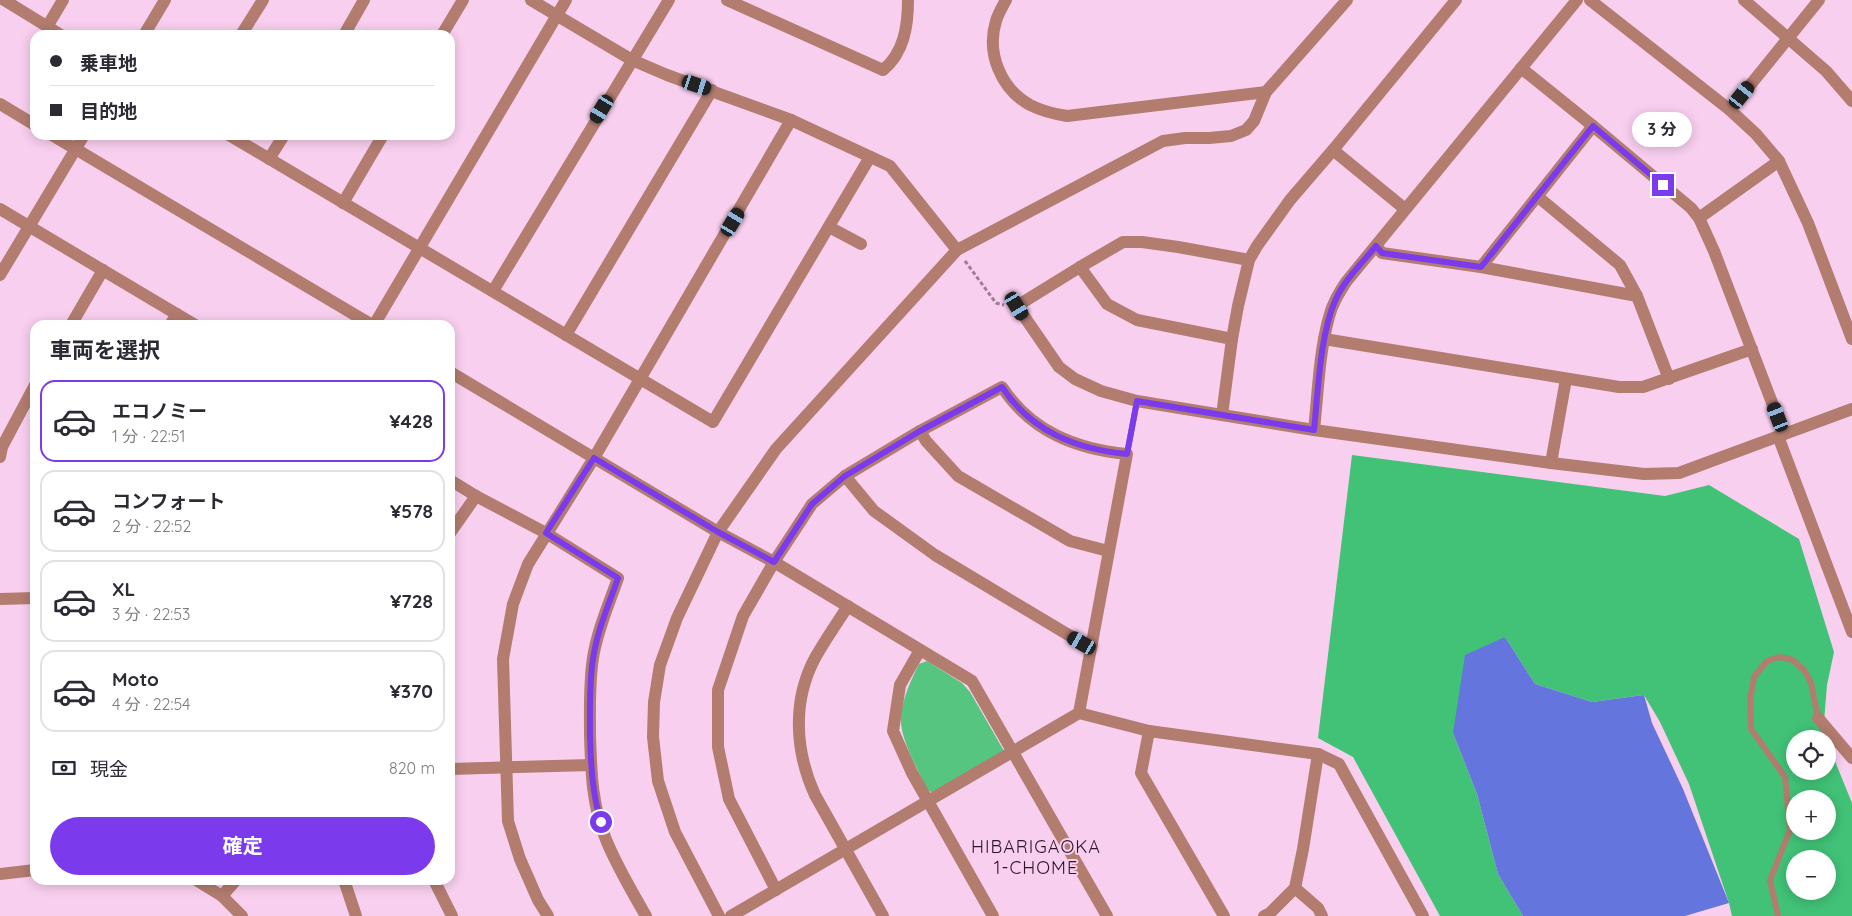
<!DOCTYPE html>
<html lang="ja">
<head>
<meta charset="utf-8">
<style>
	:root { --surface:#fff; --page:#f7f7f7; --text:#2b2b33; --muted:#7c7c81; --line:#e1e1e2; --accent:#7c3aed }
	body { margin:0; font-family:Quicksand,"Noto Sans JP",sans-serif; background:var(--page); color:var(--text); height:100vh; display:flex; flex-direction:column; font-size:19px; white-space:nowrap }
	* { box-sizing:border-box; margin:0 }
	p { font-size:16px; color:var(--muted) }
	.icon { flex:none; width:28px; height:28px; fill:none; stroke:currentColor; stroke-width:2; stroke-linecap:round; stroke-linejoin:round }
	.map { position:relative; flex:1; overflow:hidden }
	.drawer { position:absolute; left:30px; top:320px; width:425px; height:565px; display:flex; flex-direction:column; background:var(--surface); border-radius:15px; box-shadow:0 2px 12px #0003 }
	.drawer>* { flex:none }
	.hud { position:absolute; left:30px; top:30px; width:425px; height:110px; border-radius:15px; box-shadow:0 2px 12px #0003; display:grid; align-content:center; height:110px; padding:0 20px; background:var(--surface) }
	.fabs { position:absolute; left:1786px; top:730px; display:grid; gap:10px }
	.fabs a { display:grid; place-items:center; width:50px; height:50px; border-radius:50%; background:var(--surface); box-shadow:0 2px 12px #0003; font-size:25px }
	.end { position:absolute; width:22px; height:22px; margin:-11px; border:6px solid #7c3aed; background:#fff; box-shadow:0 0 0 2px #fff }
	.from { border-radius:50% }
	.bubble { position:absolute; height:35px; border-radius:18px; background:var(--surface); box-shadow:0 2px 12px #0003; font-size:16px; font-weight:700; line-height:35px; text-align:center }
	.car { position:absolute; width:15px; height:30px; margin:-15px -8px; border-radius:6px; box-shadow:0 0 4px 1px #0007; background:linear-gradient(#222 24%,#8ab4d8 0 40%,#222 0 76%,#8ab4d8 0 86%,#222 0) }
	.hud b { display:flex; align-items:center; gap:18px; height:48px; font-size:19px }
	.hud b+b { border-top:1px solid var(--line) }
	.hud i { width:12px; height:12px; background:var(--text) }
	ul { padding:0; list-style:none }
	li { display:flex; align-items:center; gap:15px; height:82px; margin:0 10px 8px; padding:0 10px; border:2px solid var(--line); border-radius:15px }
	li div { flex:1 }
	li b { display:block; font-size:19px }
	li em { font-style:normal; font-weight:700 }
	li.active { border-color:var(--accent) }
	li>.icon { width:45px; height:45px; stroke-width:1.5 }
	h2 { padding:0 20px; font-size:22px; line-height:60px }
	.pay { display:flex; align-items:center; gap:12px; height:55px; padding:0 20px; font-size:19px }
	.pay p { margin-inline-start:auto }
	.cta { display:flex; gap:10px; margin-top:auto; padding:10px 20px }
	.cta a { flex:1; height:58px; border-radius:30px; background:var(--accent); color:#fff; font-size:20px; font-weight:700; line-height:58px; text-align:center }
	.map>svg:first-child { display:block }
	.green { fill:#55c580 }
	.forest { fill:#41c277; fill-rule:evenodd }
	.water { fill:#6475dd }
	.lines { fill:none; stroke-linecap:round; stroke-linejoin:round }
	.path { stroke:#9f7d98; stroke-width:3; stroke-dasharray:4 2.5; stroke-linecap:butt }
	.service { stroke:#b27c6f; stroke-width:6 }
	.minor { stroke:#b27c6f; stroke-width:12 }
	.tertiary { stroke:#b27c6f; stroke-width:12 }
	.route { stroke:#7c3aed; stroke-width:6 }
	.labels { text-anchor:middle; dominant-baseline:central; stroke-width:4; stroke-linejoin:round; paint-order:stroke }
	.neighbourhood-label { font-size:18px; letter-spacing:1px; fill:#2f172b; stroke:#f8cfef }
</style>
</head>
<body>
<div class="map">
<svg width="1852" height="916" viewBox="0 0 1852 916">
	<rect width="100%" height="100%" fill="#f8cfef"/>
	<!-- green -->
	<path class="green" d="M927,661l35,22 8,9 34,59 -71,42 -6,-3c-9,-21 -28,-52 -26,-74 2,-19 10,-36 18,-52z"/>
	<!-- forest -->
	<path class="forest" d="M1352,455l313,41 44,-11 90,54 35,113 -7,33 -4,49 2,5h-30v32h33v-27l24,59v113h-120l-3,-13 -40,-119 -29,-62 -16,-27 -52,7 -57,-18 -30,-47 -52,96 24,61 21,80 25,42h-83l-87,-159 -35,-19zM1795,799h33v32h-33zM1795,859h33v32h-33z"/>
	<!-- water -->
	<polygon class="water" points="1505,637 1535,684 1592,702 1644,695 1652,723 1683,789 1729,903 1685,916 1523,916 1498,874 1477,794 1453,733 1465,655"/>
	<g class="lines">
		<!-- path -->
		<polyline class="path" points="965,261 996,303 1004,305"/>
		<!-- service -->
		<g class="service">
			<polyline points="1127,454 1137,401"/>
			<polyline points="1778,916 1770,880 1790,830 1785,777 1751,729 1750,700 1754,677 1767,661 1779,657 1785,658 1793,660 1805,671 1811,683 1818,718"/>
		</g>
		<!-- minor -->
		<g class="minor">
			<polyline points="4,0 61,35"/>
			<polyline points="531,0 632,60 667,75 791,120 890,166 957,250"/>
			<path d="M727,0l156,70c21,-17 25,-44 25,-70"/>
			<polyline points="1744,0 1826,71 1852,101"/>
			<polyline points="47,27 63,0"/>
			<polyline points="144,35 165,0"/>
			<polyline points="241,35 263,0"/>
			<polyline points="344,35 364,0"/>
			<polyline points="442,35 463,0"/>
			<polyline points="1521,68 1593,126 1691,208 1699,218 1714,251 1784,434"/>
			<polyline points="1730,110 1819,0"/>
			<polyline points="229,135 713,422 870,157"/>
			<polyline points="1333,150 1405,209"/>
			<polyline points="269,159 284,135"/>
			<polyline points="1537,196 1620,265 1637,296"/>
			<polyline points="343,203 383,135"/>
			<polyline points="0,209 195,325"/>
			<polyline points="1699,218 1779,161"/>
			<polyline points="829,227 861,244"/>
			<polyline points="1376,246 1382,253 1481,267 1637,296 1669,379"/>
			<polyline points="1080,267 1107,304 1137,320 1232,339"/>
			<polyline points="1481,267 1593,126"/>
			<polyline points="0,275 84,135"/>
			<polyline points="493,291 669,0"/>
			<polyline points="71,325 103,270"/>
			<polyline points="170,325 177,314"/>
			<polyline points="374,325 566,0"/>
			<polyline points="566,335 712,90"/>
			<polyline points="1324,339 1619,387 1643,387 1752,349"/>
			<polyline points="1222,415 1137,401 1101,391 1075,379 1059,367 1017,306 1080,267 1123,242 1142,242 1178,247 1249,260"/>
			<path d="M1314,430c4,-37 5,-77 15,-113 3,-13 10,-24 17,-35l231,-282"/>
			<polyline points="920,431 926,441 958,476 1070,541 1108,551"/>
			<polyline points="1778,436 1852,632"/>
			<polyline points="0,457 2,447 35,385"/>
			<polyline points="1551,463 1566,379"/>
			<polyline points="845,476 874,511 935,555 1082,643 1092,644"/>
			<path d="M450,480l26,16 70,37 72,45c-9,26 -21,53 -25,80 -4,25 -3,50 -3,76 1,37 2,74 17,108 11,26 25,50 39,74"/>
			<polyline points="718,532 774,562 972,681 1107,916"/>
			<polyline points="450,533 476,496"/>
			<polyline points="0,599 35,598"/>
			<path d="M848,606c-11,17 -23,34 -33,52 -23,43 -20,93 0,137l68,121"/>
			<polyline points="920,650 900,685 893,731 912,773 993,916"/>
			<polyline points="1818,718 1852,758"/>
			<polyline points="1149,731 1141,773 1224,916"/>
			<polyline points="450,769 591,765"/>
			<polyline points="0,874 35,870"/>
			<polyline points="196,880 222,896 242,916"/>
			<polyline points="344,880 356,916"/>
			<polyline points="434,880 452,916"/>
			<polyline points="1295,888 1318,908 1322,916"/>
			<path d="M776,890l-47,-91 -11,-52v-57l25,-74 31,-54 38,-58 33,-28 75,-45 82,-44c29,44 73,62 125,67l-48,259"/>
			<polyline points="222,896 236,880"/>
			<polyline points="548,916 538,900 520,859 508,821 503,659 513,604 528,564 594,458 791,120"/>
			<polyline points="731,916 1079,713 1149,731 1318,754 1339,764 1423,916"/>
			<polyline points="1264,916 1270,913 1295,888 1303,849 1318,754"/>
		</g>
		<!-- tertiary -->
		<g class="tertiary">
			<path d="M1006,0c-4,7 -8,14 -10,21 -10,32 5,68 34,84 12,6 24,9 37,11l199,-24"/>
			<polyline points="1456,0 1333,150 1290,200 1257,246 1249,260 1238,306 1232,339 1222,415 1314,430 1551,463 1644,474 1679,473 1852,409"/>
			<polyline points="1590,0 1730,110 1756,134 1779,161 1808,223 1852,339"/>
			<polyline points="0,104 35,125"/>
			<polyline points="52,135 372,325"/>
			<polyline points="450,372 718,532"/>
			<polyline points="719,916 675,832 658,781 653,737 654,702 660,665 677,618 718,532 776,449 957,250 1163,141 1185,138 1209,138 1231,136 1246,130 1254,121 1266,92 1347,0"/>
		</g>
	</g>
	<g class="lines">
		<!-- route -->
		<path class="route" d="M601,822c-9,-29 -10,-57 -11,-87 0,-26 -1,-51 3,-76 4,-28 16,-55 25,-81l-72,-45 48,-75 124,74 56,30 38,-58 33,-28 75,-45 82,-44c29,44 73,62 125,67l10,-53 177,29c4,-38 6,-95 21,-129 9,-21 27,-38 41,-55l6,7 99,14 112,-141 70,59"/>
	</g>
	<g class="labels">
		<!-- neighbourhood labels -->
		<g class="neighbourhood-label">
			<text x="1036" y="846">HIBARIGAOKA<tspan x="1036" dy="21">1-CHOME</tspan></text>
		</g>
	</g>
</svg>
<div class="fabs">
<a><svg class="icon" aria-label="locate" viewBox="0 0 24 24"><circle cx="12" cy="12" r="6"/><path d="M12 2v4M12 18v4M2 12h4M18 12h4"/></svg></a>
<a>+</a>
<a>−</a>
</div>
<i class="end from" style="left:601px;top:822px"></i>
<i class="end" style="left:1663px;top:185px"></i>
<div class="bubble" style="left:1632px;top:112px;width:60px">3 分</div>
<i class="car" style="left:697px;top:85px;rotate:108deg"></i>
<i class="car" style="left:1742px;top:95px;rotate:39deg"></i>
<i class="car" style="left:602px;top:109px;rotate:211deg"></i>
<i class="car" style="left:733px;top:222px;rotate:31deg"></i>
<i class="car" style="left:1017px;top:306px;rotate:149deg"></i>
<i class="car" style="left:1778px;top:417px;rotate:339deg"></i>
<i class="car" style="left:1082px;top:643px;rotate:300deg"></i>
<div class="hud">
<b><i class="from"></i>乗車地</b>
<b><i></i>目的地</b>
</div>
<section class="drawer">
<h2>車両を選択</h2>
<ul>
<li class="active"><svg class="icon" aria-label="car" viewBox="0 0 24 24"><path d="M5 17H2v-5l4-1 3-4h7l3 4 3 1v5h-3M9 17h6M6 11h13"/><circle cx="7" cy="17" r="2"/><circle cx="17" cy="17" r="2"/></svg><div><b>エコノミー</b><p>1 分 · 22:51</p></div><em>¥428</em></li>
<li><svg class="icon" aria-label="car" viewBox="0 0 24 24"><path d="M5 17H2v-5l4-1 3-4h7l3 4 3 1v5h-3M9 17h6M6 11h13"/><circle cx="7" cy="17" r="2"/><circle cx="17" cy="17" r="2"/></svg><div><b>コンフォート</b><p>2 分 · 22:52</p></div><em>¥578</em></li>
<li><svg class="icon" aria-label="car" viewBox="0 0 24 24"><path d="M5 17H2v-5l4-1 3-4h7l3 4 3 1v5h-3M9 17h6M6 11h13"/><circle cx="7" cy="17" r="2"/><circle cx="17" cy="17" r="2"/></svg><div><b>XL</b><p>3 分 · 22:53</p></div><em>¥728</em></li>
<li><svg class="icon" aria-label="car" viewBox="0 0 24 24"><path d="M5 17H2v-5l4-1 3-4h7l3 4 3 1v5h-3M9 17h6M6 11h13"/><circle cx="7" cy="17" r="2"/><circle cx="17" cy="17" r="2"/></svg><div><b>Moto</b><p>4 分 · 22:54</p></div><em>¥370</em></li>
</ul>
<div class="pay"><svg class="icon" aria-label="cash" viewBox="0 0 24 24"><path d="M3 7h18v10H3z"/><circle cx="12" cy="12" r="2"/></svg>現金<p>820 m</p></div>
<div class="cta"><a>確定</a></div>
</section>
</div>
</body>
</html>
